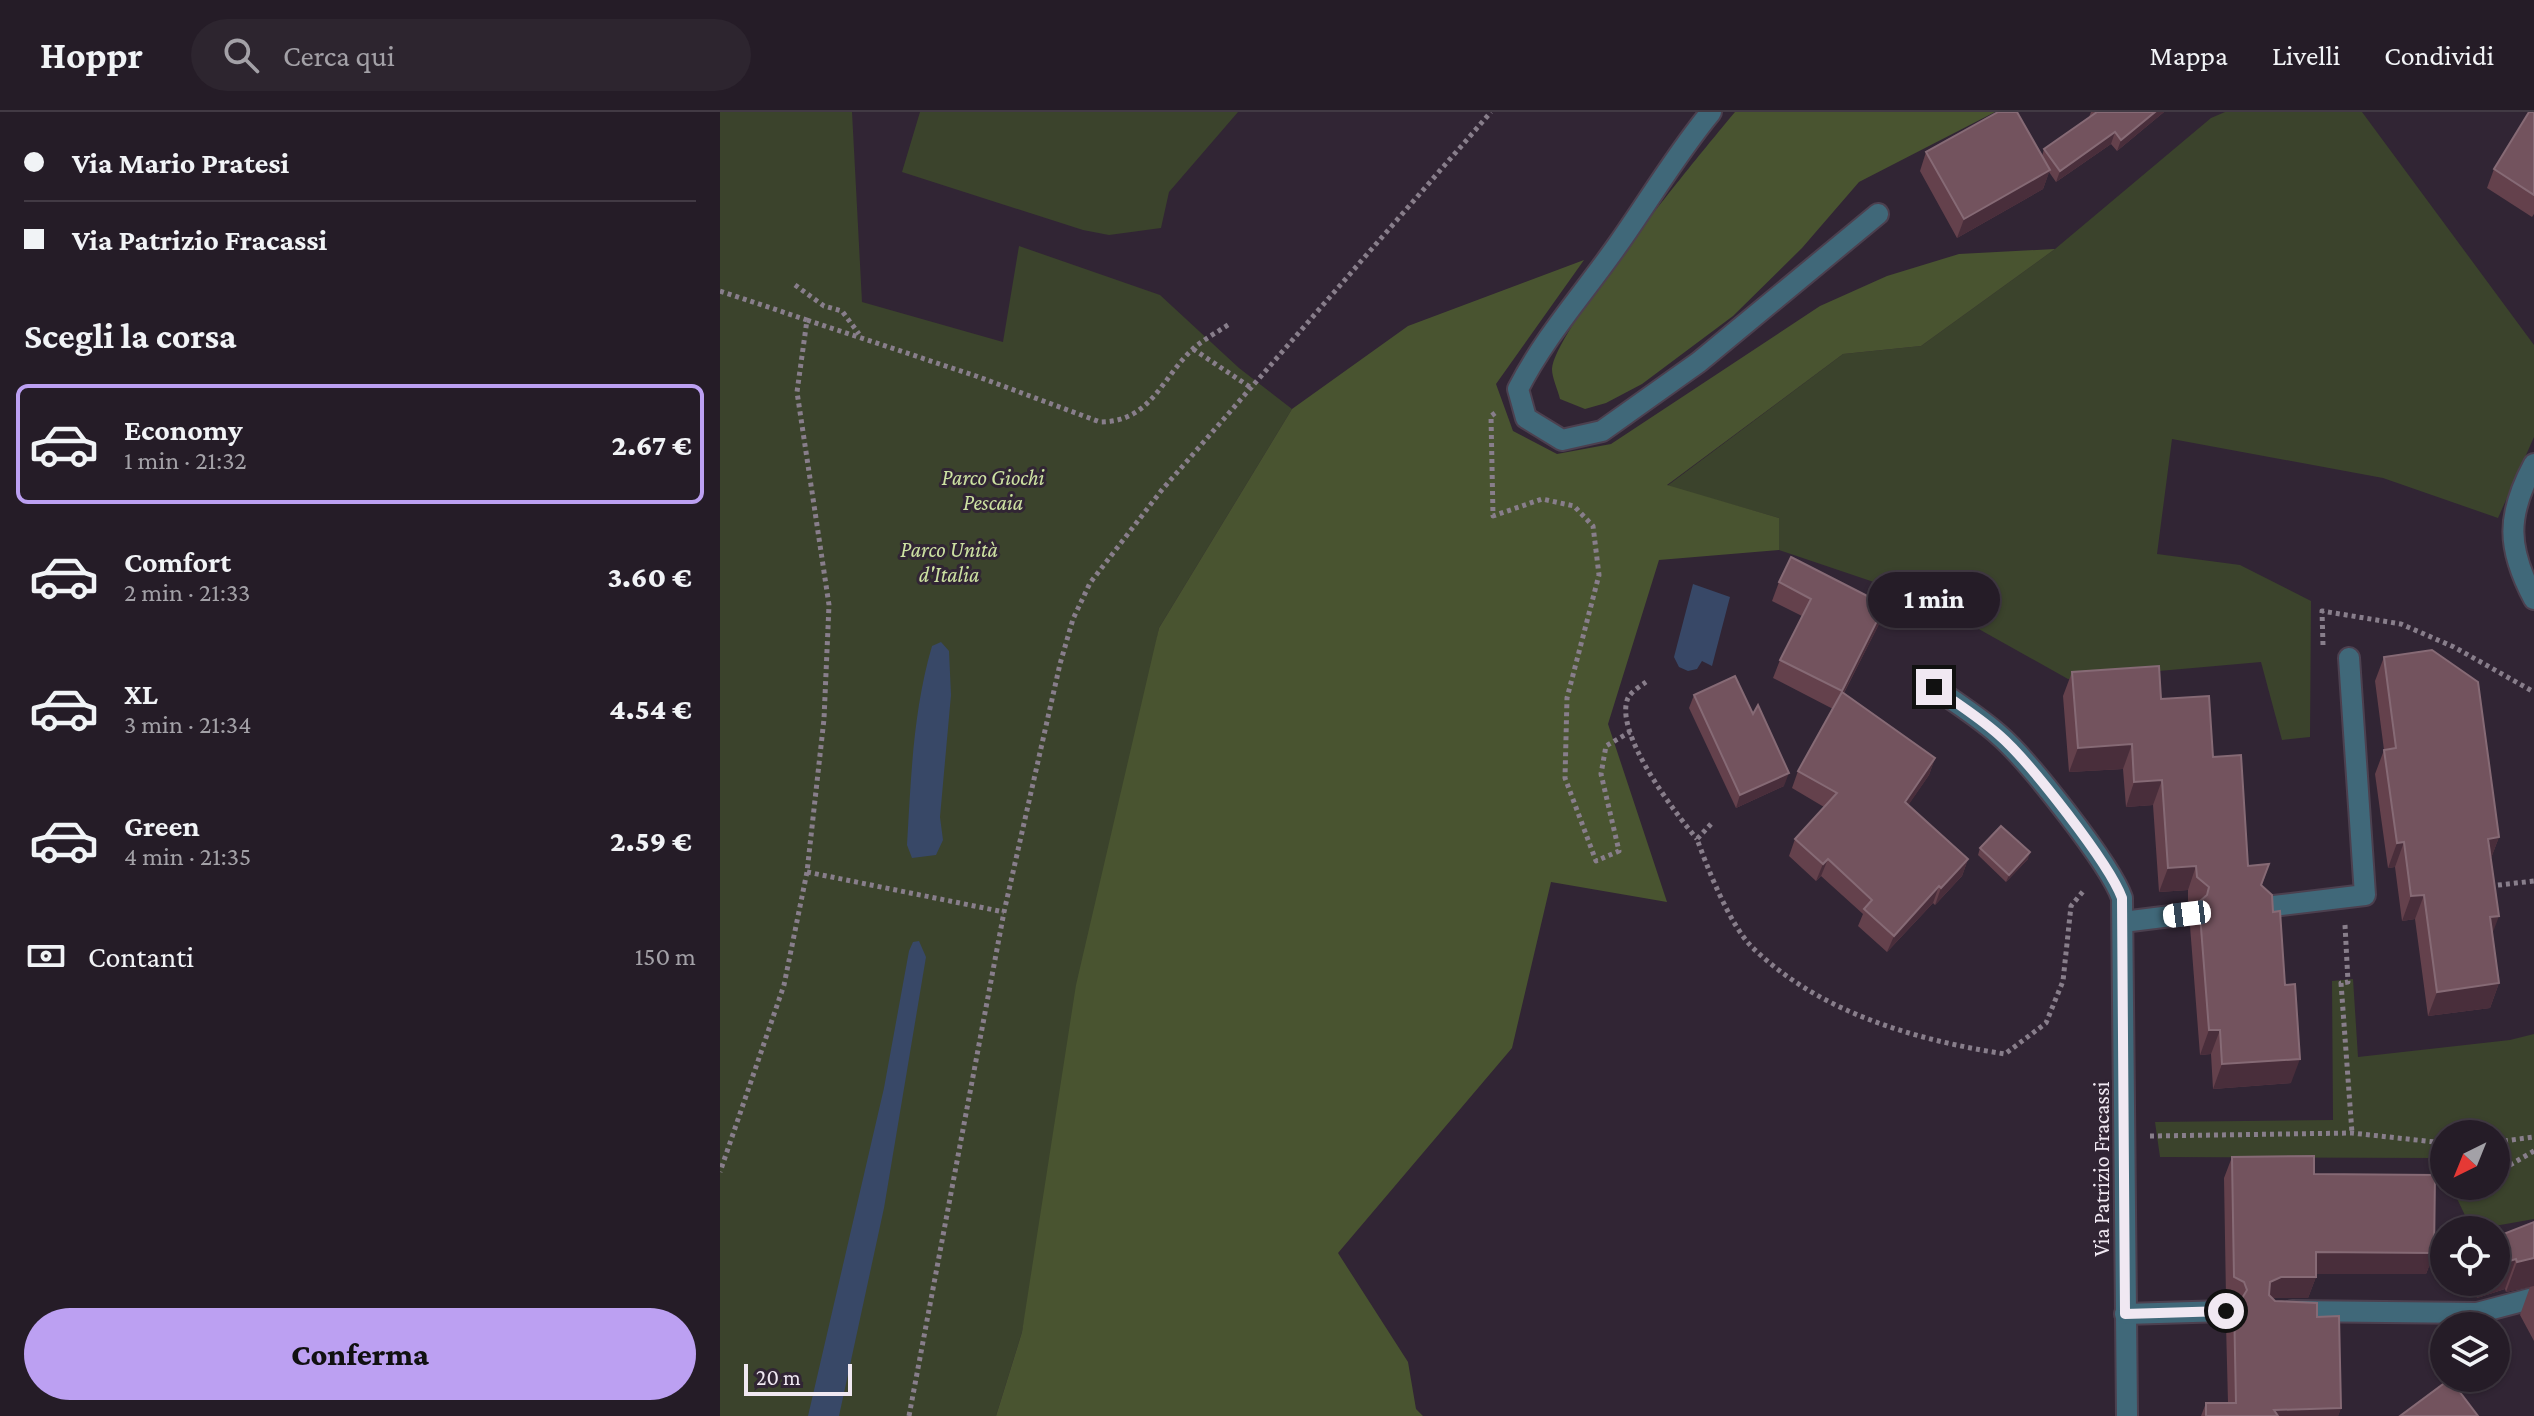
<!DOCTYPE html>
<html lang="it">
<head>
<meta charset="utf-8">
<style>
	:root { --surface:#251c27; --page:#2d252f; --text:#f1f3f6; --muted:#a3a1a7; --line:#423a44; --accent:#bca0f2 }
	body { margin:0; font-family:"Crimson Pro",serif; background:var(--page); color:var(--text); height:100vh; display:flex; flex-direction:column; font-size:30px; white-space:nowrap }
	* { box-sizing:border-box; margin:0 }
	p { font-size:26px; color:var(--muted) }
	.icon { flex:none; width:44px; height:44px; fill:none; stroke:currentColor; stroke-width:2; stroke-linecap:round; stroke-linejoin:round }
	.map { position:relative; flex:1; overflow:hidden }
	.sheet { display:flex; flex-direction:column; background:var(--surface); width:720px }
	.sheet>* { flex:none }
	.banner { display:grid; align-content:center; height:176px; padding:0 24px; background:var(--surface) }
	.needle { width:52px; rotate:223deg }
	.fabs { position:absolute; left:1710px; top:1008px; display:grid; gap:16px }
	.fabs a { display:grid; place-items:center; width:80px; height:80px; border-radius:50%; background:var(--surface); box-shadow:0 2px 6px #0004,0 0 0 2px var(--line); font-size:40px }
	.scale { position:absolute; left:24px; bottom:20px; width:108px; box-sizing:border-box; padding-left:8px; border:4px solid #f0e8f2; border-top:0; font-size:22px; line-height:28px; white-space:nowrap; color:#f0e8f2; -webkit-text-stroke:6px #312534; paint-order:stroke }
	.end { position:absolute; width:36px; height:36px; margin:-18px; border:10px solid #f0e8f2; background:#111; box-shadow:0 0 0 4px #111 }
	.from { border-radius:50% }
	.bubble { position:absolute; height:56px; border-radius:28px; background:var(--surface); box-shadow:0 2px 6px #0004,0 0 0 2px var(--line); font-size:26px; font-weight:800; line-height:56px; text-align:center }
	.car { position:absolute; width:24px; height:48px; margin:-24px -12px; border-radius:10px; box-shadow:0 0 6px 2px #0007; background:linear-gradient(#fff 24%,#345 0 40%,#fff 0 76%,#345 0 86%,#fff 0) }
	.banner b { display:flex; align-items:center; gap:28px; height:76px; font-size:30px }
	.banner b+b { border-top:2px solid var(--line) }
	.banner i { width:20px; height:20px; background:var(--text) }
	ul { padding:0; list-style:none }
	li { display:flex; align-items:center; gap:24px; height:120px; margin:0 16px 12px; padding:0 8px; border:4px solid transparent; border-radius:12px }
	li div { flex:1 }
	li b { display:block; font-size:30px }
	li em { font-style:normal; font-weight:800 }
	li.current { border-color:var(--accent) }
	li>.icon { width:72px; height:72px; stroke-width:1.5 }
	h2 { padding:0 24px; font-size:36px; line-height:96px }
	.pay { display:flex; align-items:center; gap:20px; height:88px; padding:0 24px; font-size:30px }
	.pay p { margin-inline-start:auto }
	.primary-button { display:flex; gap:16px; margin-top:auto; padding:16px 24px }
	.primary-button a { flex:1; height:92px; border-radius:48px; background:var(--accent); color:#111; font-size:32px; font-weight:800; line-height:92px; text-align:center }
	header { display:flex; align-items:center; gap:48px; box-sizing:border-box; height:112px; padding:0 40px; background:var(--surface); border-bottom:2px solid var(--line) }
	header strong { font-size:38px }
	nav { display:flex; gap:44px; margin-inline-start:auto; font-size:28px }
	.search { width:560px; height:72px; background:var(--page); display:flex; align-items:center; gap:20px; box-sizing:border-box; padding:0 28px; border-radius:44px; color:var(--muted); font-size:30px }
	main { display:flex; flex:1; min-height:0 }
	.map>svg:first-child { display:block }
	.green { fill:#3b432c }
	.forest { fill:#495430 }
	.water { fill:#384867 }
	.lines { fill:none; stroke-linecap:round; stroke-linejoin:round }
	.minor-casing { stroke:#4c404f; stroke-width:24 }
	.path { stroke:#887e8b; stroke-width:5; stroke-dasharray:4 4; stroke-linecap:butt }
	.minor { stroke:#406879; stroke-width:20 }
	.wall { fill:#64414c }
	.shaded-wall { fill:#492e3b }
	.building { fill:#73535e; stroke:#866a75; stroke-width:2 }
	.route { stroke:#f0e8f2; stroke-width:10 }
	.labels { text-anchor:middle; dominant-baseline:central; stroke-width:6; stroke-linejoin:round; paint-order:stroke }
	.park-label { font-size:22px; font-style:italic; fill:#cde2a2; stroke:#312534 }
	.street-label { font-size:22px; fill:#f0e8f2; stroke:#312534 }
</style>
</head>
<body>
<header>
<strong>Hoppr</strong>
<div class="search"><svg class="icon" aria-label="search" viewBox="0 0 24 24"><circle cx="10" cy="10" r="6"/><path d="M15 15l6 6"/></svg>Cerca qui</div>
<nav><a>Mappa</a><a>Livelli</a><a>Condividi</a></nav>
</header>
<main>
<section class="sheet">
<div class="banner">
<b><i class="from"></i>Via Mario Pratesi</b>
<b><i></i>Via Patrizio Fracassi</b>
</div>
<h2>Scegli la corsa</h2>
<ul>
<li class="current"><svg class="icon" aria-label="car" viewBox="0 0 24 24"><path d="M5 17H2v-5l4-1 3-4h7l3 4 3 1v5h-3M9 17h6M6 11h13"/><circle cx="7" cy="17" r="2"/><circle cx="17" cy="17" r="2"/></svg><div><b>Economy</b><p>1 min · 21:32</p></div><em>2.67 €</em></li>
<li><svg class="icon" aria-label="car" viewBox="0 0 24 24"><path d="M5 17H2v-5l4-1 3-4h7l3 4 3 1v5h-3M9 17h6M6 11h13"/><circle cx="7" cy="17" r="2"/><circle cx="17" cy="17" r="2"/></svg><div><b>Comfort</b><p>2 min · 21:33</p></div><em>3.60 €</em></li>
<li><svg class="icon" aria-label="car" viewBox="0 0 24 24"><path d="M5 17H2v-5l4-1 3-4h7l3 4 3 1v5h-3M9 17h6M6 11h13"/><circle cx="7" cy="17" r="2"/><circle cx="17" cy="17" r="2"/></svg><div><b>XL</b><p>3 min · 21:34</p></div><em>4.54 €</em></li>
<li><svg class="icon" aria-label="car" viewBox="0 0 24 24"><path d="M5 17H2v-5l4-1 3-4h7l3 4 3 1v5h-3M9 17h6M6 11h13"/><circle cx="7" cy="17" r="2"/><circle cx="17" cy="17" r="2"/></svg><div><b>Green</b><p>4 min · 21:35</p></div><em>2.59 €</em></li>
</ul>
<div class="pay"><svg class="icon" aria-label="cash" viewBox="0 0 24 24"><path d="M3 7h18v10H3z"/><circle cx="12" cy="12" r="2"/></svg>Contanti<p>150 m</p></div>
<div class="primary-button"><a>Conferma</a></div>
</section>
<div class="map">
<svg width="1814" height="1304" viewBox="0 0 1814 1304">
	<rect width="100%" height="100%" fill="#312534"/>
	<!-- green -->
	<g class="green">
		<polygon points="0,0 132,0 142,190 283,230 299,134 440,183 519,256 572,297 439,516 302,1220 276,1304 0,1304"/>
		<polygon points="200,0 518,0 449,80 441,116 389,123 363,118 182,60"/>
		<polygon points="1505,0 1642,0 1814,233 1814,325 1778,406 1663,366 1452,327 1437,442 1520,453 1591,489 1590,625 1562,628 1541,550 1348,567 1207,488 1059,438 1059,406 947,374 1123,242 1201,234 1335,137 1491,6"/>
		<polygon points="1633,867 1638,945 1790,928 1814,922 1814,1107 1752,1118 1731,1074 1776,1074 1776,1022 1724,1022 1724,1059 1717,1046 1440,1045 1435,1010 1613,1008 1612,869"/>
	</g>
	<!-- forest -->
	<g class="forest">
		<path d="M1015,0h260l-136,70 -57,66 -69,68 -91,68 -36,19 -21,6 -25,-10c-2,-9 -8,-21 -8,-30 2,-38 152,-220 183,-257z"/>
		<polygon points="1335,137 1201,234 1123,242 947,373 1059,406 1059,438 939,448 888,612 947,790 831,770 792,936 618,1141 688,1250 696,1297 703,1304 276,1304 302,1220 356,873 439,516 572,297 688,214 864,148 776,272 793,319 837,342 891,332 1100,194 1167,164 1239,142"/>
	</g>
	<!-- water -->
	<g class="water">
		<polygon points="973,472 1010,485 992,554 982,549 977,557 968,559 959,555 954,545"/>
		<path d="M221,530l8,9 2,44 -11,122 3,23 -7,15 -24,3 -5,-13c4,-67 6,-134 25,-199z"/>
		<polygon points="199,829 206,845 164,1096 119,1304 88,1304 164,976 189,839 193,830"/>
	</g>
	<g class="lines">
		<!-- minor casing -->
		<g class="minor-casing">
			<g id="minor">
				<path d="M991,0c-34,41 -61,87 -92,131 -34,49 -74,93 -101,146l8,29 36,22 40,-9 97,-69 179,-148"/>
				<path d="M1814,352c-28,52 -27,84 0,135"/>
				<path d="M1214,575c22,16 45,30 65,48 29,25 111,129 123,163l5,518"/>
				<polyline points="1545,795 1645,783 1629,546"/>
				<polyline points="1403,810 1467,802"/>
				<polyline points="1572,1199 1757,1201 1814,1186"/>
				<polyline points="1405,1202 1506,1199"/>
			</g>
		</g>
		<!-- path -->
		<g class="path">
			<polyline points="75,173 104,194 122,199 139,222"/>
			<polyline points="0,179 87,208 77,280 109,493 104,607 87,760 64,873 0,1060"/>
			<path d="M87,208l169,56 124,46c52,0 62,-46 95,-75 11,-9 24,-16 36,-24"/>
			<polyline points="473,237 533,277"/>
			<polyline points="775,301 771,304 773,404 822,387 854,394 873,414 879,463 847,586 845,666 876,749 899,739 881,662 886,634 910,620"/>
			<polyline points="1603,533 1602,499 1681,512 1734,535 1814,580"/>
			<path d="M926,570c-6,4 -15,10 -18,16 -15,34 47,115 69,141"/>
			<path d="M991,712l-14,15c11,30 33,87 56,109 67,65 163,92 252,106l41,-31 17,-42 8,-75 14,-17"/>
			<polyline points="87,760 284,800"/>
			<polyline points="1770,774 1814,769"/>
			<polyline points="1625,813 1628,870 1621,871 1632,1021"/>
			<polyline points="1430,1024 1632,1021 1724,1031"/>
			<polyline points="1776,1030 1814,1025"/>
			<polyline points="1776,1061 1814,1039"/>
			<polyline points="189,1304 284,800 340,552 353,507 370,471 441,379 771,0"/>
		</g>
		<!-- minor -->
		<use href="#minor" class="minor"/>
	</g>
	<!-- wall -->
	<g class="wall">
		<polygon points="1371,0 1444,0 1397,39 1391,32 1336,70 1329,60 1323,77 1237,126 1200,59 1206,40 1322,44 1324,37 1369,5"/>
		<polygon points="1814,0 1814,102 1812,105 1767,76 1774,57"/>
		<polygon points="1059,470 1159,512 1124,581 1215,646 1209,663 1188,693 1248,747 1242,764 1215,793 1213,791 1167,840 1138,814 1143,802 1101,764 1096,769 1069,744 1075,727 1104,695 1072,676 1078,659 1113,597 1053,566 1060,548 1082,504 1052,489"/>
		<polygon points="1664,545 1779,725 1771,746 1772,823 1779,871 1770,896 1708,904 1695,807 1682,809 1675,755 1668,756 1655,662 1664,638 1655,569"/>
		<polygon points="1352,560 1441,587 1493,645 1528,754 1549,752 1542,773 1571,971 1493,977 1491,942 1480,943 1470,814 1477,797 1468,789 1468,778 1439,780 1433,693 1406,695 1403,657 1349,660 1343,584"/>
		<polygon points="974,583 1033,602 1064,674 1016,696 969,596"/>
		<polygon points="1260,736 1308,747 1286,770 1258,743"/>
		<polygon points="1512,1045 1594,1062 1714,1141 1706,1162 1596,1162 1596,1165 1588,1186 1552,1186 1555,1189 1597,1205 1621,1296 1618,1304 1481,1304 1486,1291 1508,1291 1506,1212 1515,1191 1506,1186 1504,1066"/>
		<polygon points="1814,1110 1814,1229 1800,1203 1810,1175 1786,1180 1785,1177 1757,1186 1752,1170 1776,1170"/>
	</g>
	<!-- shaded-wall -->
	<g class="shaded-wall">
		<polygon points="1435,0 1444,0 1397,39 1401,28"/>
		<polygon points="1395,20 1391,32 1336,70 1340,59"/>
		<polygon points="1330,58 1323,77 1237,126 1244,107"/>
		<polygon points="1165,493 1159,512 1115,598 1122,579"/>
		<polygon points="1412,632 1403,657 1349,660 1358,636"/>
		<polygon points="1215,646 1209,663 1179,707 1185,690"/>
		<polygon points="1069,661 1064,674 1016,696 1020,683"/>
		<polygon points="1442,668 1433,693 1406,695 1414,670"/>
		<polygon points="1779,725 1770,749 1768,727"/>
		<polygon points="1684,730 1675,755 1668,756 1677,731"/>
		<polygon points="1310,740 1308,747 1286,770 1289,763"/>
		<polygon points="1108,747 1101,764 1096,769 1103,752"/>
		<polygon points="1248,747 1242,764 1215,793 1221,776"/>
		<polygon points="1476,754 1468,778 1439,780 1448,756"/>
		<polygon points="1219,774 1213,791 1167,840 1174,824"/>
		<polygon points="1704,783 1695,807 1682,809 1691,784"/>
		<polygon points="1779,804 1770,828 1770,805"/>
		<polygon points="1779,871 1770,896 1708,904 1717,880"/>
		<polygon points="1489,918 1500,918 1491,942 1480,943"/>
		<polygon points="1580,947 1571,971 1493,977 1502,952"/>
		<polygon points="1596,1140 1714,1141 1706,1162 1588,1162"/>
		<polygon points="1814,1146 1814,1174 1786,1180 1797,1150"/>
		<polygon points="1796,1147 1785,1177 1757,1186 1762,1170 1776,1170 1776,1153"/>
		<polygon points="1561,1165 1596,1165 1588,1186 1553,1186 1542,1192 1550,1170"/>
		<polygon points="1621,1296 1618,1304 1551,1304 1554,1298"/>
	</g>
	<!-- building -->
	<g class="building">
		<polygon points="1278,0 1297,0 1330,58 1244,107 1206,40"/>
		<polygon points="1377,0 1435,0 1401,28 1395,20 1340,59 1324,37"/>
		<polygon points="1809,0 1814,0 1814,83 1774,57"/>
		<polygon points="1071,445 1165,493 1122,579 1060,548 1091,487 1059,470"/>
		<polygon points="1712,538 1758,570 1779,725 1768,727 1779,804 1770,805 1779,871 1717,880 1704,783 1691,784 1684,730 1677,731 1664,638 1676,636 1664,545"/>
		<polygon points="1439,554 1441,587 1489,584 1493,645 1521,643 1528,754 1549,752 1541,773 1552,783 1553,800 1560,799 1565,873 1575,872 1580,947 1502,952 1500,918 1489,918 1479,790 1487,783 1489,775 1477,765 1476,754 1448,756 1442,668 1414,670 1412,632 1358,636 1352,560"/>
		<polygon points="1015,564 1033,602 1038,593 1069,661 1020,683 974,583"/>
		<polygon points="1122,580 1215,646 1185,690 1248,747 1221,776 1219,774 1174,824 1144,797 1152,788 1108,747 1103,752 1075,727 1117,681 1078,659"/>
		<polygon points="1281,714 1310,740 1289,763 1260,736"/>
		<polygon points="1594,1044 1594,1062 1715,1063 1714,1141 1596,1140 1596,1165 1561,1165 1550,1170 1549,1183 1555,1189 1597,1191 1597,1205 1619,1204 1621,1296 1554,1298 1558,1304 1486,1304 1486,1291 1516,1291 1514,1191 1521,1188 1527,1178 1524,1170 1514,1165 1512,1045"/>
		<polygon points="1814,1110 1814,1146 1797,1150 1796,1147 1776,1153 1776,1125"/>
		<polygon points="1730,1267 1758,1304 1680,1304"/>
	</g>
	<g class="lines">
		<!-- route -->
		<path class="route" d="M1214,575c22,16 45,30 65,48 30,26 110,128 123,163l3,416 101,-3"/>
	</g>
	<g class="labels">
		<!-- park labels -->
		<g class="park-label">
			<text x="273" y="365">Parco Giochi<tspan x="273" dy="25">Pescaia</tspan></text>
			<text x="229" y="437">Parco Unità<tspan x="229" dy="25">d'Italia</tspan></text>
		</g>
		<!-- street labels -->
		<g class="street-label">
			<text transform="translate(1381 1057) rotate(-90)">Via Patrizio Fracassi</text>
		</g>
	</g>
</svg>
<div class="fabs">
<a><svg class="needle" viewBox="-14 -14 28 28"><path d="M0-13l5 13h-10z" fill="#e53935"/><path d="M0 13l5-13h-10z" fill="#a3a1a7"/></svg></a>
<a><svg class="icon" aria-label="locate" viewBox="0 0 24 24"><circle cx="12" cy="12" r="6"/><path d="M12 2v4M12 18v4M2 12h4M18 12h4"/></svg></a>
<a><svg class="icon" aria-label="layers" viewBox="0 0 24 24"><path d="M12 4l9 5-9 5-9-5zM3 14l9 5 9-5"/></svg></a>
</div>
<div class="scale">20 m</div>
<i class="end from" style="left:1506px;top:1199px"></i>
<i class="end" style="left:1214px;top:575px"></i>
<div class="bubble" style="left:1148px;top:460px;width:132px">1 min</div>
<i class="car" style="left:1467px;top:802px;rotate:263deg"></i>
</div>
</main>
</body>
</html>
